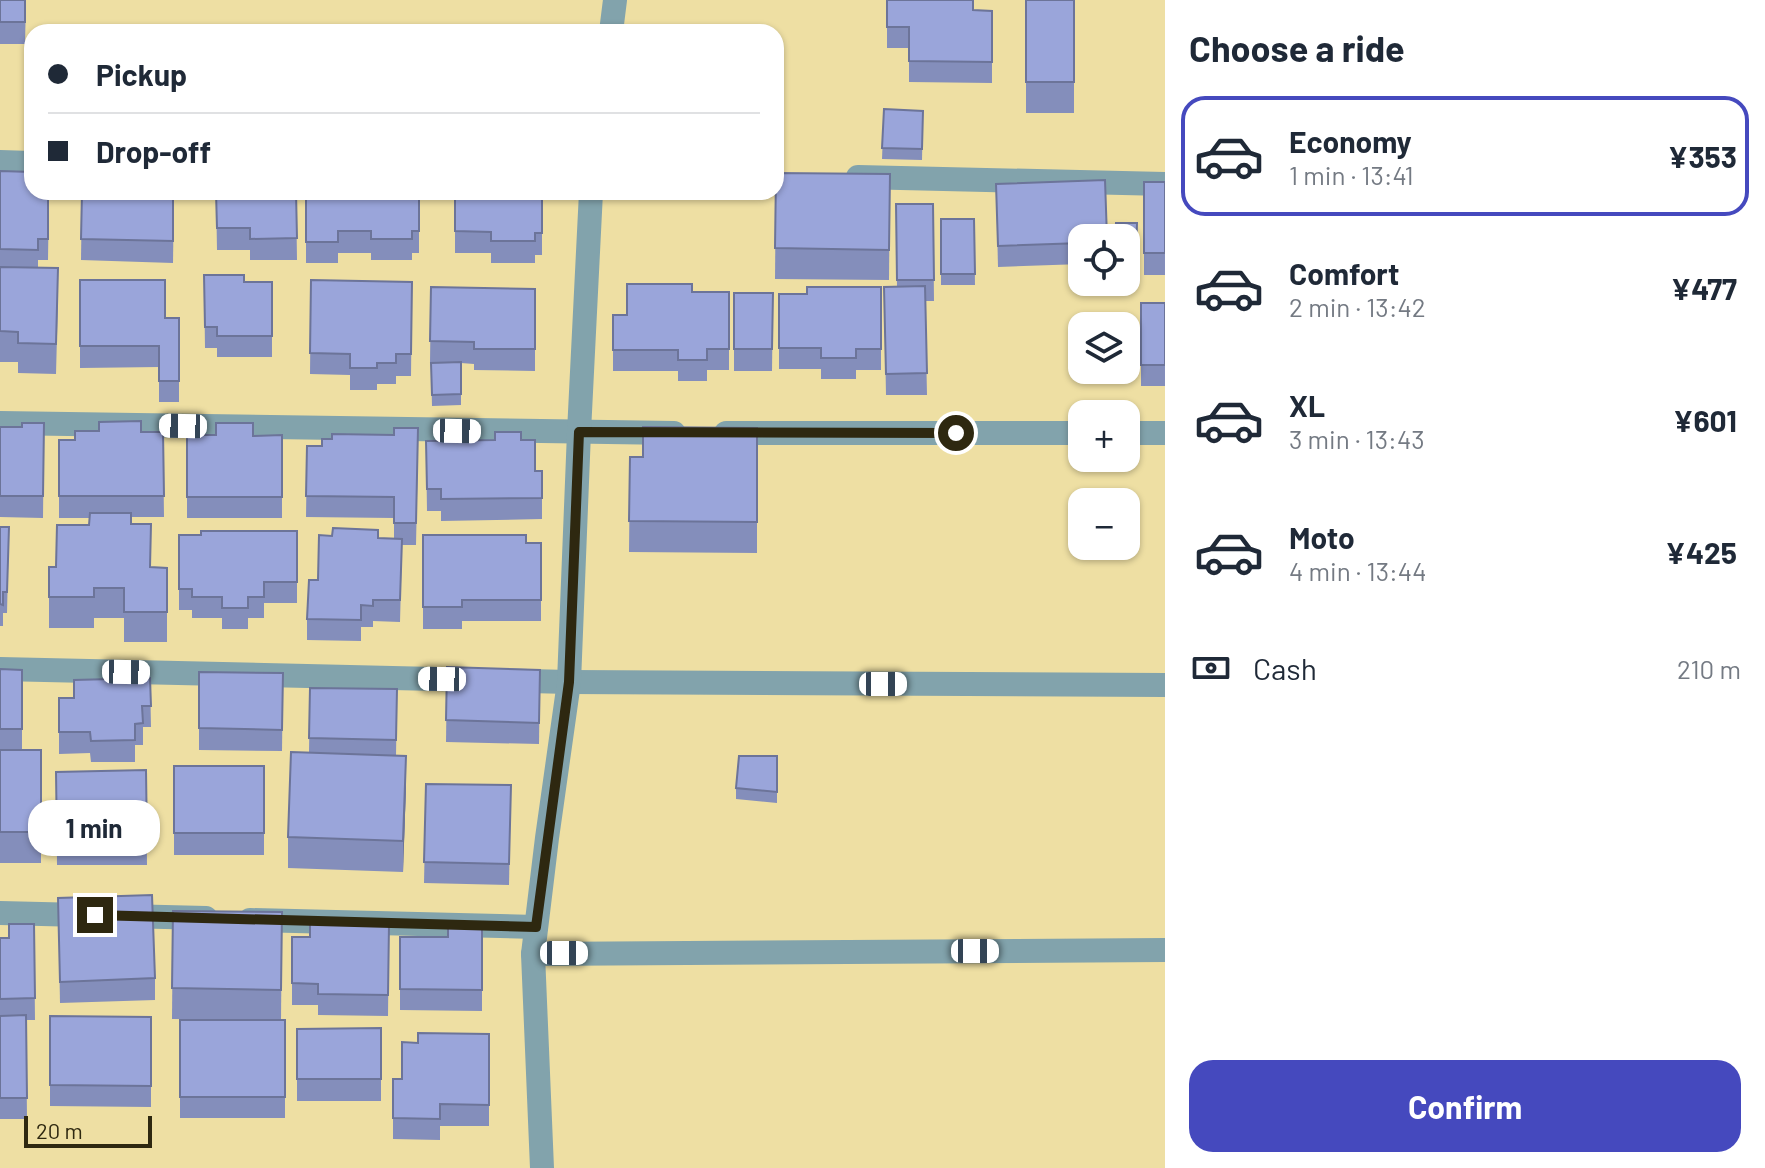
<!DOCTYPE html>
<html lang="en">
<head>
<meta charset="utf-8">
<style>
	:root { --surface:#fff; --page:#f6f6f7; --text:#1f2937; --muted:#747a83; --line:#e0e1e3; --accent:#4549be }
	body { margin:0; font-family:Barlow,sans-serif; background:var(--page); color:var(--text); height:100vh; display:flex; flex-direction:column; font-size:30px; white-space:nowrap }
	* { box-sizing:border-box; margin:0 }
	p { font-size:26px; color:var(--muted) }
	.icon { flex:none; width:44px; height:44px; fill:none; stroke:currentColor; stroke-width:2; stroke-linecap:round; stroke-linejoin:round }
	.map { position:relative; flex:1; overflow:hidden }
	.sheet { display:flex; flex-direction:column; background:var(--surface); width:600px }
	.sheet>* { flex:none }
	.top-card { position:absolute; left:24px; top:24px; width:760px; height:176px; border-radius:24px; box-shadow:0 2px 6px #0004; display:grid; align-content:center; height:176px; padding:0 24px; background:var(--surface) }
	.fabs { position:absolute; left:1068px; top:224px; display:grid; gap:16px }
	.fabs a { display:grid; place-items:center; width:72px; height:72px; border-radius:16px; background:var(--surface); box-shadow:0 2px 6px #0004; font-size:40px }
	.scale { position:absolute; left:24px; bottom:20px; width:128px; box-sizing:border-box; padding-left:8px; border:4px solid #2e2810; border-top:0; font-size:22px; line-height:28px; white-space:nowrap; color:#2e2810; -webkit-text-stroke:6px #eedfa3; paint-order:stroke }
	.end { position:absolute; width:36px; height:36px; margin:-18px; border:10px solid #2e2810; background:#fff; box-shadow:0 0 0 4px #fff }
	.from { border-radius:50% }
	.bubble { position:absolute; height:56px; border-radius:24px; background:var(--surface); box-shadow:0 2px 6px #0004; font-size:26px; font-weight:700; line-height:56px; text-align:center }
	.car { position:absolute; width:24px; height:48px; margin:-24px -12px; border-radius:10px; box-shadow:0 0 6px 2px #0007; background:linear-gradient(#fff 24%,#345 0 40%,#fff 0 76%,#345 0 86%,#fff 0) }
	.top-card b { display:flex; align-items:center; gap:28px; height:76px; font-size:30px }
	.top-card b+b { border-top:2px solid var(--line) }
	.top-card i { width:20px; height:20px; background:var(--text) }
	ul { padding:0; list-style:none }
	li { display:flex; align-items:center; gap:24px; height:120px; margin:0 16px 12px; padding:0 8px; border:4px solid transparent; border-radius:24px }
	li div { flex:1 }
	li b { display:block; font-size:30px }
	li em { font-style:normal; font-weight:700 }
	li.on { border-color:var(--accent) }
	li>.icon { width:72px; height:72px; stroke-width:1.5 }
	h2 { padding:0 24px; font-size:36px; line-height:96px }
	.pay { display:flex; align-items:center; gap:20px; height:88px; padding:0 24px; font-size:30px }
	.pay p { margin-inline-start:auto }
	.button { display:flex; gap:16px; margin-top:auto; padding:16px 24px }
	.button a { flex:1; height:92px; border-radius:24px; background:var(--accent); color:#fff; font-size:32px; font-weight:700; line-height:92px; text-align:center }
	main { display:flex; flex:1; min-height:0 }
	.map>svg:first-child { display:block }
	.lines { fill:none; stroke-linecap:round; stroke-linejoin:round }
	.minor { stroke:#82a3ac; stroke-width:24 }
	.wall { fill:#848ebb }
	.shaded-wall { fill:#6c7499 }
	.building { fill:#9aa5da; stroke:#6c7499; stroke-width:2 }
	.route { stroke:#2e2810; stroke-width:10 }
</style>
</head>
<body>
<main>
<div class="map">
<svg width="1165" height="1168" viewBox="0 0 1165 1168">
	<rect width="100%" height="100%" fill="#eedfa3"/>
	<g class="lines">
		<!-- minor -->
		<g class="minor">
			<polyline points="611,32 615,0"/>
			<polyline points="0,162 32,163"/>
			<polyline points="858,177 1165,184"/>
			<polyline points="0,423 674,433"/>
			<polyline points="726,433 1082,433"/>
			<polyline points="1126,433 1165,433"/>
			<polyline points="0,669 569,682 1165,685"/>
			<polyline points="0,913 206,918"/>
			<polyline points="250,920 536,927"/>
			<polyline points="533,954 1165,950"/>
			<polyline points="542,1168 533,954 547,838 569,682 579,432 591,192"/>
		</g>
	</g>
	<!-- wall -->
	<g class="wall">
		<polygon points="0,0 26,0 25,44 0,44"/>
		<polygon points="887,0 974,10 992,11 992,83 909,82 909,48 887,48"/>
		<rect x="1026" y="0" width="48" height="113"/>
		<polygon points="884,109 923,111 922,160 882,159"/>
		<polygon points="0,171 49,192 48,260 38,260 38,267 58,298 56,374 18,373 18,362 0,362"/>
		<polygon points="776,173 890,174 889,280 775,279"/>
		<rect x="1144" y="182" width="21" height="93"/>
		<polygon points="996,184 1082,238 1082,264 998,267"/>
		<polygon points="82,192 174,192 173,263 81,260"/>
		<polygon points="216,192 296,192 297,260 250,260 250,250 217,250"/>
		<polygon points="306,192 419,192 419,253 412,253 412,260 371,260 371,253 338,253 338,263 306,263"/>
		<polygon points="455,192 542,192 542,255 535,255 535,263 491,263 491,253 455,253"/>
		<polygon points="896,204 933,204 934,301 925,301 927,395 886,395 884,287 897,287"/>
		<polygon points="941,219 974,219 975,285 941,285"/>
		<polygon points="1137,223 1136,272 1126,271 1126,238"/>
		<polygon points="204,275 244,282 272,282 272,357 217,357 217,348 205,348"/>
		<polygon points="80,280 165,318 179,318 179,402 159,402 159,367 80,368"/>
		<polygon points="311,280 412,282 411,376 396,376 396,384 377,384 377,390 350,390 350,375 310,374"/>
		<polygon points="431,287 535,289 535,371 474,370 474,364 461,363 461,405 432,406 431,363 441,363 430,363"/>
		<polygon points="881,287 881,370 856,370 856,379 821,379 821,369 779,369 779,294 807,294"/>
		<polygon points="692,292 729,292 729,370 707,370 707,381 678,381 678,371 613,371 613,315 627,315"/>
		<polygon points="734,293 773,293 772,371 734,371"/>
		<rect x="1141" y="303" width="24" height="83"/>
		<polygon points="44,423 43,518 0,517 0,427 22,427"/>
		<polygon points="757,428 757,553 629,552 630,457 643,457"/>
		<polygon points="141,432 163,432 164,517 131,517 131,524 150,567 167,568 167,642 124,642 124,618 94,618 94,628 49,628 49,567 56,567 89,525 89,518 59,518 59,440 75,440"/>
		<rect x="187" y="435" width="95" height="83"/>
		<polygon points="521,440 535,471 542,471 542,519 441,521 441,511 427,511 426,441"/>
		<polygon points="307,446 418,450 416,545 402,545 400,622 373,621 373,627 361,627 361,641 307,640 307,619 318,580 378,538 394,539 394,518 306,517"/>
		<polygon points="0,527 9,527 7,613 3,613 3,626 0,626"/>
		<polygon points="297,531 297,603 264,603 264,618 248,618 248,629 222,629 222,618 192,618 192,610 179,610 179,535"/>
		<polygon points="423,535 541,543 541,621 462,621 462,629 423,629"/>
		<polygon points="447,667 540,670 539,744 446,742"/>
		<polygon points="0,669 22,670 22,750 41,750 41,863 0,863"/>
		<polygon points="199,672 283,673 282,751 199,750"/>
		<polygon points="150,678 151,727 143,727 143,745 135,745 135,762 91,762 90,753 59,754 59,698 74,698"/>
		<polygon points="310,688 397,689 396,756 406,786 403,872 288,868 288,837 309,752"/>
		<polygon points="777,756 777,803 736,799 736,788"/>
		<rect x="174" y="766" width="90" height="89"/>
		<polygon points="146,770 147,865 57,865 56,772"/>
		<polygon points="426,784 511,785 509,885 424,883"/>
		<polygon points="58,898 155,978 155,1000 60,1003"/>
		<polygon points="173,911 282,912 281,1020 172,1019"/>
		<polygon points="34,924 35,1020 26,1020 27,1119 0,1119 0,938 9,938"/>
		<polygon points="389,924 388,1016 318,1015 318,1005 292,1005 292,937 310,937"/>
		<polygon points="482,927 482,1011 400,1010 400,937 448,937"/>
		<polygon points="50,1016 151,1017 151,1107 50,1106"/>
		<rect x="180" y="1020" width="105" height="98"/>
		<polygon points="381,1028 381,1101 297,1101 297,1029"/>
		<polygon points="489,1034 489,1126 440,1126 440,1140 393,1139 393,1079 402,1079 418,1043"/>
	</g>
	<!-- shaded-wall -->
	<polygon class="shaded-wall" points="406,756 406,786 403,872 403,841"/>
	<!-- building -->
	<g class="building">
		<rect x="0" y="0" width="25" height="22"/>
		<polygon points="887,0 973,0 973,10 992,11 992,62 909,61 909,27 887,27"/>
		<rect x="1026" y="0" width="48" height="82"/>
		<polygon points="884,109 923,111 922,149 882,148"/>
		<polygon points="0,171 32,172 32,192 48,192 48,239 38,239 38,250 0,249"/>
		<polygon points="776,173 890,174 889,250 775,248"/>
		<polygon points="1105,180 1107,238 1082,238 1082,243 998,246 996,184"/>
		<rect x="1144" y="182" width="21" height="71"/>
		<polygon points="82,192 173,192 173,241 81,239"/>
		<polygon points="216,192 296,192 297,238 250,239 250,228 217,228"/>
		<polygon points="306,192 419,192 419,231 412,231 412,239 371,239 371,231 338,231 338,242 306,242"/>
		<polygon points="455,192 542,192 542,233 535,233 535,241 491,241 491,232 455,231"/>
		<polygon points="896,204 933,204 934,280 897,280"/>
		<polygon points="941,219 974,219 975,274 941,274"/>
		<polygon points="1116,223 1137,223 1136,261 1126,260 1126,238 1115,238"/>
		<polygon points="0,267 58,268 56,344 18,343 18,332 0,331"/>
		<polygon points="204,275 244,275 244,282 272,282 272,336 217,336 217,327 205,327"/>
		<polygon points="80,280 165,280 165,318 179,318 179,381 159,381 159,346 80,346"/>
		<polygon points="311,280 412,282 411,354 396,354 396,363 377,363 377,368 350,368 350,354 310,353"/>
		<polygon points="627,284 692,284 692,292 729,292 729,349 707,349 707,360 678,360 678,350 613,350 613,315 627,315"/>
		<polygon points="925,286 927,373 886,374 884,287"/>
		<polygon points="431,287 535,289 535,349 474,349 474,342 430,341"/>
		<polygon points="807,287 881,287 881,349 856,349 856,358 821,358 821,348 779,348 779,294 807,294"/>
		<polygon points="734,293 773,293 772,349 734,349"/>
		<rect x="1141" y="303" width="24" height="62"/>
		<polygon points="461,362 461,394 432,395 431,363"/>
		<polygon points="141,421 141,432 163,432 164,496 59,496 59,440 75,440 75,431 99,431 99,422"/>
		<polygon points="22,423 44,423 43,496 0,496 0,427 22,427"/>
		<polygon points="216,423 253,423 253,436 282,435 282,497 187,497 187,435 216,435"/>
		<polygon points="643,427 757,428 757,522 629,521 630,457 643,457"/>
		<polygon points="394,428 418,428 416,523 394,523 394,497 306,496 307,446 322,446 322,439 332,439 332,434 394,435"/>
		<polygon points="495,432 521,432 521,440 535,440 535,471 542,471 542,498 441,499 441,489 427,489 426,441 495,440"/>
		<polygon points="90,513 131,513 131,524 151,524 150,567 167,568 167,612 124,612 124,588 94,588 94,597 49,597 49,567 56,567 57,525 89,525"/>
		<polygon points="0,527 9,527 7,592 3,592 3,605 0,604"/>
		<polygon points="333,528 378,530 378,538 402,539 400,600 373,600 373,606 361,605 361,620 307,619 309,580 318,580 319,535 332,536"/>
		<polygon points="201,531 297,531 297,582 264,582 264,597 248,597 248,608 222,608 222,597 192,597 192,589 179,589 179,535 201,535"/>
		<polygon points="423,535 526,535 526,543 541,543 541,600 462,600 462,607 423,607"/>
		<polygon points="447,667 540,670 539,723 446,720"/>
		<polygon points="0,669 22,670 22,729 0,729"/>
		<polygon points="199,672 283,673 282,730 199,728"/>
		<polygon points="150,678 151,706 142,706 143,723 135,724 135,740 91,741 90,732 59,732 59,698 74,698 74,680"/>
		<polygon points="310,688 397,689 396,740 309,738"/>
		<rect x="0" y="750" width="41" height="82"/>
		<polygon points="291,752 406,756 403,841 288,837"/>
		<polygon points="739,756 777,756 777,792 736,788"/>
		<rect x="174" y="766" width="90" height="67"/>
		<polygon points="146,770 147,843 57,844 56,772"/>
		<polygon points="426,784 511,785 509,864 424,862"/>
		<polygon points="152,895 155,978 60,982 58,898"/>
		<polygon points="173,911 282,912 281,990 172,988"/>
		<polygon points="310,923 389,924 388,995 318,994 318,984 292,983 292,937 310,937"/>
		<polygon points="9,924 34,924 35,998 0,999 0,938 9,938"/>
		<polygon points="448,927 482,927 482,990 400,989 400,937 448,937"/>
		<polygon points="26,1015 27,1098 0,1098 0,1016"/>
		<polygon points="50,1016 151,1017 151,1086 50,1085"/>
		<rect x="180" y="1020" width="105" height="77"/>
		<polygon points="381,1028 381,1079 297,1079 297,1029"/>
		<polygon points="418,1033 489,1034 489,1105 440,1104 440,1119 393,1118 393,1079 402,1079 402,1042 418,1043"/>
	</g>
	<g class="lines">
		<!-- route -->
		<polyline class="route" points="95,915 536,927 569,682 579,432 956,433"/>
	</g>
</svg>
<div class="fabs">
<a><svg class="icon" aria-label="locate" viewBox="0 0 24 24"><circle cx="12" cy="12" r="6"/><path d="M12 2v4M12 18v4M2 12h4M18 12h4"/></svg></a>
<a><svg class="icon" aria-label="layers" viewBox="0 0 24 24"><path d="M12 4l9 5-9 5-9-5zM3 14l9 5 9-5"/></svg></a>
<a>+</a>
<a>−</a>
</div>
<div class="scale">20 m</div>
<i class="end from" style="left:956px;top:433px"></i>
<i class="end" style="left:95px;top:915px"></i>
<div class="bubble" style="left:28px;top:800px;width:132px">1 min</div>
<i class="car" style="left:183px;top:426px;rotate:271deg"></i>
<i class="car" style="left:457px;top:431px;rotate:91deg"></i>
<i class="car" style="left:126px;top:672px;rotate:91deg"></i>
<i class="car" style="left:442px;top:679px;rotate:271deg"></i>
<i class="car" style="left:883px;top:684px;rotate:90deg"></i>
<i class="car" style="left:975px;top:951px;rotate:90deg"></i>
<i class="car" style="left:564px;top:953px;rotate:90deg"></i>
<div class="top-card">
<b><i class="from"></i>Pickup</b>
<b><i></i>Drop-off</b>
</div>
</div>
<section class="sheet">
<h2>Choose a ride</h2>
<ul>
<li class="on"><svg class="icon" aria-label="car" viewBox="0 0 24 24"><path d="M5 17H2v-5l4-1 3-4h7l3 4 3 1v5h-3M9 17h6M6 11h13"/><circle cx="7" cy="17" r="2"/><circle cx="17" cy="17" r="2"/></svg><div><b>Economy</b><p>1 min · 13:41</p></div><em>¥353</em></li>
<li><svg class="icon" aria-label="car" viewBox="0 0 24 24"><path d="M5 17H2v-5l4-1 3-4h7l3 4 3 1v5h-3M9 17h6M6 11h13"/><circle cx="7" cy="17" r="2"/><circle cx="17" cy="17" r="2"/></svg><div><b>Comfort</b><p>2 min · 13:42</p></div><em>¥477</em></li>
<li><svg class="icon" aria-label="car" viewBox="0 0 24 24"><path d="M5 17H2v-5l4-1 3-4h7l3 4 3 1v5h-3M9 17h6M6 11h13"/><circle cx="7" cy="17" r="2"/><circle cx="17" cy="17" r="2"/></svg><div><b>XL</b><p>3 min · 13:43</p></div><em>¥601</em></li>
<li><svg class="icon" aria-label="car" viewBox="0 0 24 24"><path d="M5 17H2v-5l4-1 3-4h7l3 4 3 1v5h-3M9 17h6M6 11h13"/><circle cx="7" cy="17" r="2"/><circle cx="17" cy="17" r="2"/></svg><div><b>Moto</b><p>4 min · 13:44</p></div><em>¥425</em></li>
</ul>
<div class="pay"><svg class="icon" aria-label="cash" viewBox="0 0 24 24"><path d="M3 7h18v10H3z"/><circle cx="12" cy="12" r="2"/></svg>Cash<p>210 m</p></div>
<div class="button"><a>Confirm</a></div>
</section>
</main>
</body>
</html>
